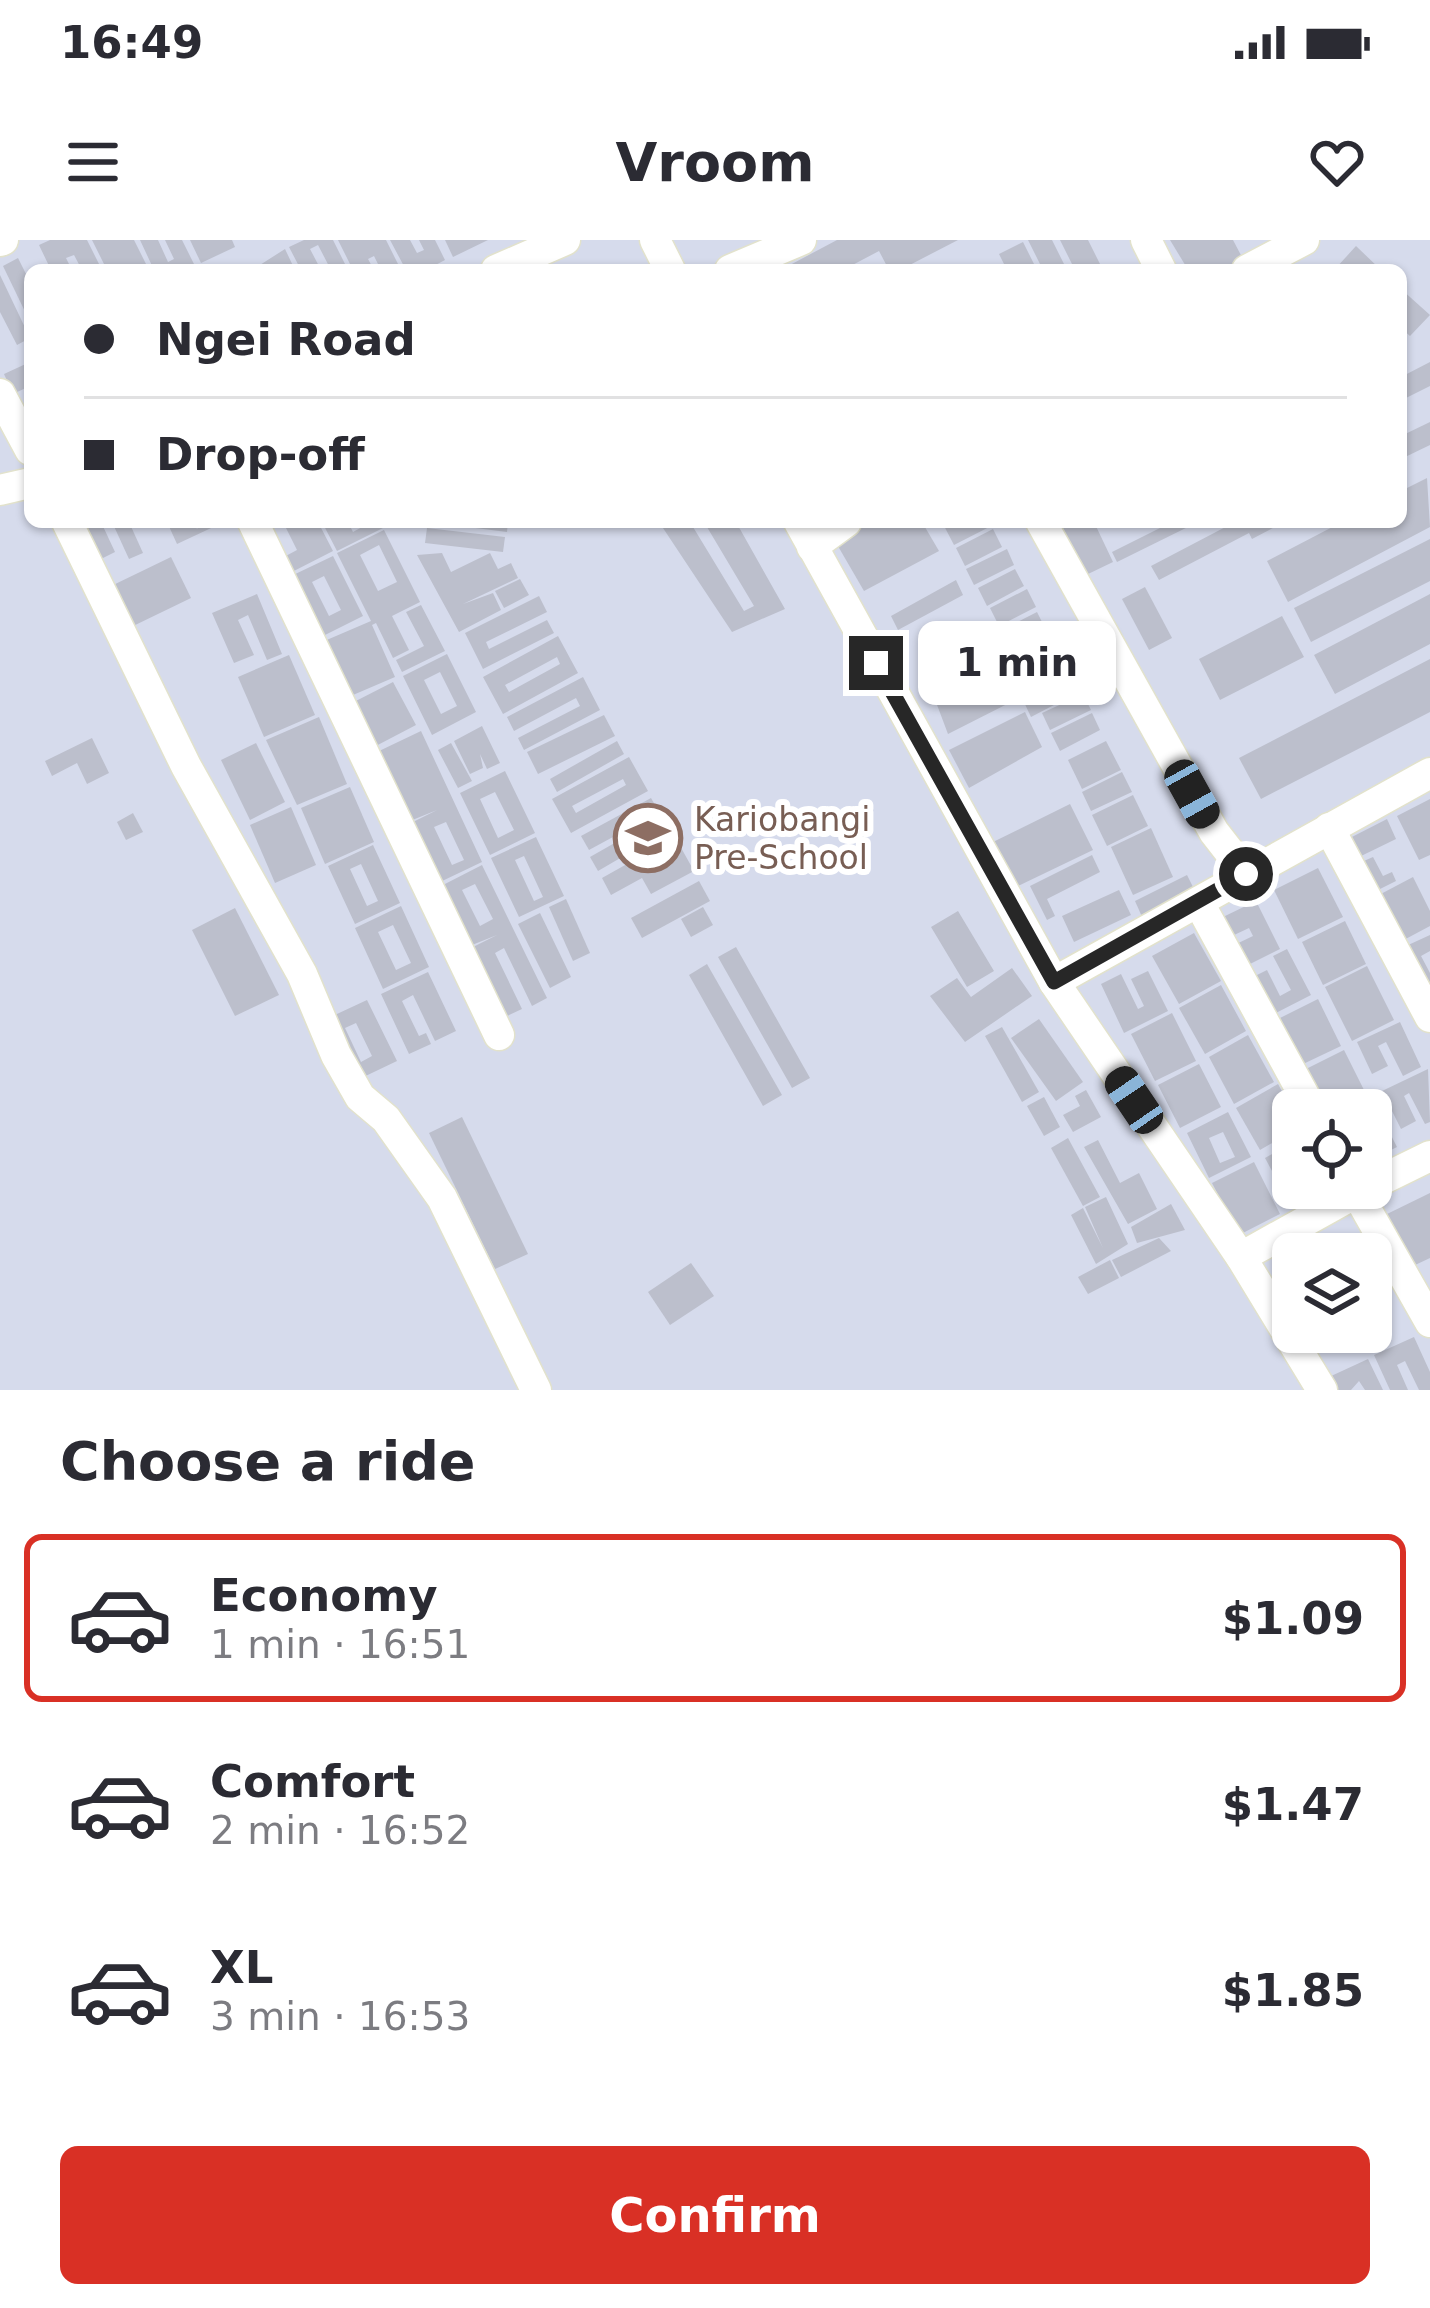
<!DOCTYPE html>
<html lang="en">
<head>
<meta charset="utf-8">
<style>
	:root { --surface:#fff; --page:#f7f7f7; --text:#2b2b33; --muted:#7c7c81; --line:#e1e1e2; --accent:#d93025 }
	body { margin:0; font-family:"DejaVu Sans",sans-serif; background:var(--page); color:var(--text); height:100vh; display:flex; flex-direction:column; font-size:45px; white-space:nowrap }
	* { box-sizing:border-box; margin:0 }
	p { font-size:39px; color:var(--muted) }
	.icon { flex:none; width:66px; height:66px; fill:none; stroke:currentColor; stroke-width:2; stroke-linecap:round; stroke-linejoin:round }
	.map { position:relative; height:1150px; overflow:hidden }
	.side { display:flex; flex-direction:column; background:var(--surface); flex:1 }
	.side>* { flex:none }
	.top-card { position:absolute; left:24px; top:24px; width:1383px; height:264px; border-radius:18px; box-shadow:0 3px 9px #0004; display:grid; align-content:center; height:264px; padding:0 60px; background:var(--surface) }
	.controls { position:absolute; left:1272px; top:849px; display:grid; gap:24px }
	.controls a { display:grid; place-items:center; width:120px; height:120px; border-radius:18px; background:var(--surface); box-shadow:0 3px 9px #0004; font-size:60px }
	.end { position:absolute; width:54px; height:54px; margin:-27px; border:15px solid #272727; background:#fff; box-shadow:0 0 0 6px #fff }
	.from { border-radius:50% }
	.bubble { position:absolute; height:84px; border-radius:18px; background:var(--surface); box-shadow:0 3px 9px #0004; font-size:39px; font-weight:700; line-height:84px; text-align:center }
	.car { position:absolute; width:36px; height:72px; margin:-36px -18px; border-radius:15px; box-shadow:0 0 9px 3px #0007; background:linear-gradient(#222 24%,#8ab4d8 0 40%,#222 0 76%,#8ab4d8 0 86%,#222 0) }
	.top-card b { display:flex; align-items:center; gap:42px; height:114px; font-size:45px }
	.top-card b+b { border-top:3px solid var(--line) }
	.top-card i { width:30px; height:30px; background:var(--text) }
	ul { padding:0; list-style:none }
	li { display:flex; align-items:center; gap:36px; height:168px; margin:0 24px 18px; padding:0 36px; border:6px solid transparent; border-radius:18px }
	li div { flex:1 }
	li b { display:block; font-size:45px }
	li em { font-style:normal; font-weight:700 }
	li.active { border-color:var(--accent) }
	li>.icon { width:108px; height:108px; stroke-width:1.5 }
	h2 { padding:0 60px; font-size:54px; line-height:144px }
	.action { display:flex; gap:24px; margin-top:auto; padding:24px 60px }
	.action a { flex:1; height:138px; border-radius:18px; background:var(--accent); color:#fff; font-size:48px; font-weight:700; line-height:138px; text-align:center }
	.status { display:flex; justify-content:space-between; align-items:center; height:84px; padding:0 60px; background:var(--surface); direction:ltr }
	.status svg { height:33px; fill:currentColor }
	header { display:flex; justify-content:space-between; align-items:center; height:156px; padding:0 60px; background:var(--surface); font-size:54px; font-weight:700 }
	.map>svg:first-child { display:block }
	.building { fill:#bcbfcc; fill-rule:evenodd }
	.lines { fill:none; stroke-linecap:round; stroke-linejoin:round }
	.minor-casing { stroke:#e2e2cc; stroke-width:33 }
	.minor { stroke:#fff; stroke-width:30 }
	.route { stroke:#272727; stroke-width:15 }
	.labels { text-anchor:middle; dominant-baseline:central; stroke-width:12; stroke-linejoin:round; paint-order:stroke }
	.education-label { font-size:33px; fill:#785e54; stroke:#fff; text-anchor:start }
</style>
</head>
<body>
<div class="status"><b>16:49</b><svg viewBox="0 0 49 12"><path d="M0 12V9h3v3zM5 12V6h3v6zM10 12V3h3v9zM15 12V0h3v12zM26 1h20v11H26zM47 4h2v5h-2z"/></svg></div>
<header><svg class="icon" aria-label="menu" viewBox="0 0 24 24"><path d="M4 6h16M4 12h16M4 18h16"/></svg>Vroom<svg class="icon" aria-label="heart" viewBox="0 0 24 24"><path d="M12 20l-8-8c-3-5 5-10 8-4 3-6 11-1 8 4z"/></svg></header>
<div class="map">
<svg width="1430" height="1150" viewBox="0 0 1430 1150">
	<rect width="100%" height="100%" fill="#d6dbec"/>
	<!-- building -->
	<g class="building">
		<polygon points="50,0 87,0 102,30 82,30 74,15 66,18 72,30 51,30 39,5"/>
		<polygon points="92,0 134,0 149,30 107,30"/>
		<polygon points="140,0 158,0 168,22 174,19 165,0 182,0 195,26 154,30"/>
		<polygon points="190,0 232,0 235,7 201,23"/>
		<polygon points="304,0 333,0 348,30 331,30 318,5 310,9 321,30 301,30 289,7"/>
		<polygon points="338,0 386,0 401,30 381,30 374,16 368,19 374,30 353,30"/>
		<polygon points="390,0 410,0 417,13 424,10 419,0 435,0 445,20 426,30 406,30"/>
		<polygon points="445,0 488,0 453,17"/>
		<polygon points="837,0 958,0 900,30 889,30 879,11 843,30 793,30 790,25"/>
		<polygon points="1028,0 1052,0 1067,30 1043,30"/>
		<polygon points="1060,0 1088,0 1103,30 1075,30"/>
		<polygon points="1170,0 1233,0 1243,19 1221,30 1187,28"/>
		<polygon points="1023,2 1037,30 1007,30 999,14"/>
		<polygon points="1356,6 1381,30 1336,28"/>
		<polygon points="285,9 295,30 278,30 275,24 269,30 252,30"/>
		<polygon points="18,18 30,42 30,82 3,26"/>
		<polygon points="0,35 30,98 17,105 0,72"/>
		<polygon points="1401,49 1430,75 1410,96 1401,88"/>
		<polygon points="30,122 30,146 13,154 4,134"/>
		<polygon points="1430,122 1430,146 1406,158 1401,137"/>
		<polygon points="1430,182 1430,205 1401,219 1401,196"/>
		<polygon points="1427,238 1430,287 1288,362 1267,321 1342,282 1401,282 1401,251"/>
		<polygon points="82,282 101,282 115,312 99,320"/>
		<polygon points="112,282 129,282 143,313 129,319"/>
		<polygon points="167,282 194,282 197,289 201,282 224,282 177,304"/>
		<polygon points="283,282 318,282 333,311 290,333 282,318 297,310"/>
		<polygon points="322,282 348,282 353,292 362,287 359,282 380,282 383,288 337,311"/>
		<polygon points="428,282 508,282 507,292"/>
		<polygon points="659,282 690,282 744,371 754,366 704,282 736,282 785,369 732,392"/>
		<polygon points="872,282 922,282 939,311 864,351 835,301"/>
		<polygon points="942,282 999,282 954,305"/>
		<polygon points="1060,282 1094,282 1113,322 1086,335"/>
		<polygon points="1172,282 1198,282 1117,322 1112,312"/>
		<polygon points="1235,282 1284,282 1252,299 1249,293 1159,340 1151,326"/>
		<polygon points="427,288 505,297 503,312 425,303"/>
		<polygon points="993,289 1002,307 965,326 956,308"/>
		<path d="M384,290l36,72 -28,14 17,34 -16,8 -17,-35 -4,2 23,52 -49,21 -24,-56 49,-21 -34,-68zM379,305l18,37 -19,9 -18,-36z"/>
		<polygon points="1430,299 1430,341 1311,402 1294,368"/>
		<polygon points="1007,309 1014,325 974,345 966,329"/>
		<polygon points="442,313 451,332 490,313 498,329 511,323 518,338 463,364 493,353 501,370 459,392 417,315"/>
		<path d="M333,316l30,60 -44,22 -30,-61zM324,336l17,34 -12,6 -17,-34z"/>
		<polygon points="171,317 191,358 127,389 107,348"/>
		<polygon points="1015,329 1024,346 987,366 978,348"/>
		<polygon points="520,339 529,355 504,368 495,351"/>
		<polygon points="956,340 963,355 898,390 891,376"/>
		<polygon points="1145,347 1172,398 1149,410 1122,359"/>
		<polygon points="1027,349 1036,367 999,386 990,368"/>
		<polygon points="257,354 282,414 267,420 248,375 238,380 254,415 234,423 212,373"/>
		<polygon points="1430,354 1430,404 1335,454 1314,415"/>
		<polygon points="539,356 547,372 486,402 489,409 547,380 554,393 483,429 465,393"/>
		<polygon points="421,365 445,411 402,432 396,420 424,406 406,372"/>
		<polygon points="1037,372 1047,392 1004,413 994,394"/>
		<polygon points="1282,376 1304,417 1220,460 1199,419"/>
		<polygon points="1049,393 1057,408 1018,428 1010,414"/>
		<path d="M558,396l20,37 -75,41 -20,-37zM557,417l3,7 -51,28 -4,-7z"/>
		<polygon points="1058,410 1069,431 1026,452 1016,432"/>
		<polygon points="987,412 995,428 1002,425 1019,458 948,494 928,441"/>
		<path d="M447,414l29,58 -44,23 -29,-59zM440,432l17,34 -16,8 -17,-34z"/>
		<polygon points="289,415 315,475 264,497 238,437"/>
		<polygon points="1430,419 1430,472 1261,559 1239,518"/>
		<polygon points="1065,436 1075,454 1031,477 1022,458"/>
		<polygon points="583,437 600,470 524,510 518,498 580,466 576,458 514,491 507,477"/>
		<polygon points="393,442 416,485 372,508 350,464"/>
		<polygon points="1083,454 1091,470 1050,490 1042,473"/>
		<polygon points="1025,472 1042,507 969,548 949,510"/>
		<polygon points="1092,473 1100,490 1060,511 1051,493"/>
		<polygon points="604,475 615,496 538,534 527,512"/>
		<polygon points="319,477 347,544 297,565 266,500"/>
		<polygon points="482,486 500,523 487,529 480,514 483,528 470,534 454,501"/>
		<path d="M421,491l61,131 -44,21 -29,-59 28,-14 -27,11 -33,-69zM446,582l18,38 -12,5 -18,-38z"/>
		<polygon points="92,498 109,533 87,544 77,523 52,536 45,521"/>
		<polygon points="617,501 624,514 557,552 550,539"/>
		<polygon points="1106,501 1121,530 1082,549 1068,520"/>
		<polygon points="256,503 285,562 250,580 221,520"/>
		<polygon points="451,503 472,541 458,548 438,510"/>
		<path d="M629,517l19,34 -77,42 -19,-34zM623,539l3,6 -50,28 -4,-7z"/>
		<path d="M505,531l30,62 -45,22 -30,-62zM495,552l19,38 -16,8 -18,-39z"/>
		<polygon points="1122,532 1132,552 1091,571 1082,552"/>
		<polygon points="350,547 374,602 325,624 301,568"/>
		<polygon points="1133,555 1148,586 1107,606 1092,575"/>
		<polygon points="651,558 659,572 589,610 581,596"/>
		<polygon points="1430,559 1430,615 1419,620 1397,576"/>
		<polygon points="1070,564 1093,610 1014,648 991,603"/>
		<polygon points="291,567 316,625 275,643 250,585"/>
		<polygon points="133,573 143,592 126,600 117,582"/>
		<polygon points="662,576 670,589 598,631 590,617"/>
		<polygon points="1387,579 1396,599 1357,618 1348,599"/>
		<polygon points="1151,588 1173,637 1133,655 1111,607"/>
		<path d="M536,597l28,59 -45,21 -28,-59zM524,616l19,41 -9,4 -19,-41z"/>
		<polygon points="675,597 694,631 651,654 642,638 611,655 602,638"/>
		<path d="M373,605l27,58 -45,21 -27,-58zM361,624l17,37 -11,5 -17,-37z"/>
		<polygon points="1092,615 1100,632 1047,659 1055,676 1047,680 1030,646"/>
		<polygon points="1373,617 1383,636 1392,632 1396,641 1372,653 1357,624"/>
		<path d="M482,625l65,133 -15,8 -28,-58 -9,5 27,56 -17,8 -34,-69 26,-13 -25,10 -29,-60zM475,644l18,35 -13,7 -18,-36z"/>
		<polygon points="1318,628 1343,677 1298,699 1274,650"/>
		<polygon points="1187,635 1196,653 1143,679 1135,661"/>
		<polygon points="1413,637 1430,671 1430,686 1400,702 1377,656"/>
		<polygon points="699,641 710,661 642,698 631,678"/>
		<polygon points="1119,650 1131,675 1074,702 1062,676"/>
		<polygon points="566,659 590,713 573,721 549,667"/>
		<polygon points="1256,661 1280,709 1240,729 1230,707 1253,696 1249,688 1232,696 1223,677"/>
		<path d="M401,666l28,61 -46,22 -28,-61zM393,685l18,38 -15,7 -18,-38z"/>
		<polygon points="703,667 713,685 691,697 681,679"/>
		<polygon points="235,668 279,755 235,776 192,690"/>
		<polygon points="958,671 994,731 967,747 931,687"/>
		<polygon points="540,673 571,737 550,748 518,684"/>
		<polygon points="1345,681 1366,724 1323,745 1302,702"/>
		<polygon points="1194,693 1221,741 1179,764 1152,716"/>
		<polygon points="1430,695 1430,711 1421,716 1430,733 1430,755 1406,706"/>
		<polygon points="736,707 810,838 792,848 718,717"/>
		<polygon points="1287,709 1311,755 1270,776 1251,738 1267,730 1280,756 1291,750 1273,716"/>
		<polygon points="707,724 782,855 763,866 689,735"/>
		<polygon points="1367,726 1394,780 1352,801 1325,747"/>
		<polygon points="1012,728 1032,756 965,802 930,756 957,738 971,757"/>
		<polygon points="1148,731 1168,771 1124,793 1101,744 1121,734 1138,769 1144,766 1131,739"/>
		<polygon points="428,732 456,791 435,801 413,755 402,761 419,796 426,793 431,804 409,814 381,754"/>
		<polygon points="1221,745 1246,791 1205,814 1179,768"/>
		<polygon points="1318,759 1341,806 1301,825 1278,779"/>
		<path d="M367,760l30,61 -44,21 -29,-62zM356,783l16,33 -11,6 -16,-34z"/>
		<polygon points="1172,773 1196,821 1155,841 1131,794"/>
		<polygon points="1039,779 1083,842 1056,861 1011,798"/>
		<polygon points="1400,782 1421,827 1403,836 1386,802 1378,806 1388,826 1372,834 1357,802"/>
		<polygon points="1002,787 1039,852 1022,862 985,796"/>
		<polygon points="1248,795 1274,842 1234,864 1209,817"/>
		<polygon points="1344,810 1366,854 1327,870 1306,829"/>
		<polygon points="1199,824 1221,867 1180,888 1158,845"/>
		<polygon points="1428,829 1430,882 1425,884 1409,853 1404,856 1416,881 1401,889 1382,851"/>
		<polygon points="1278,844 1293,872 1293,891 1260,910 1236,868"/>
		<polygon points="1086,850 1101,877 1073,892 1063,875 1080,866 1075,856"/>
		<polygon points="1044,857 1060,887 1044,896 1027,866"/>
		<polygon points="1372,858 1397,907 1371,920 1371,904 1380,900 1371,870 1362,864"/>
		<path d="M1228,872l23,45 -42,21 -22,-45zM1223,892l12,25 -15,6 -11,-25z"/>
		<polygon points="462,877 528,1014 495,1029 429,893"/>
		<polygon points="1068,898 1100,957 1083,966 1051,908"/>
		<polygon points="1098,900 1120,943 1139,933 1157,969 1128,984 1084,907"/>
		<polygon points="1293,902 1293,916 1287,919 1293,948 1319,948 1290,964 1265,918"/>
		<polygon points="1254,922 1280,974 1239,995 1212,943"/>
		<polygon points="1430,953 1430,1018 1413,1026 1387,974"/>
		<polygon points="1106,957 1128,1004 1096,1024 1071,975 1083,968 1103,1008 1085,967"/>
		<polygon points="1171,964 1185,990 1137,1003 1131,987"/>
		<polygon points="1363,994 1387,1043 1371,1050 1371,1014 1321,1014"/>
		<polygon points="1159,998 1171,1011 1121,1037 1112,1020"/>
		<polygon points="1110,1020 1119,1038 1088,1054 1078,1037"/>
		<polygon points="691,1023 714,1056 670,1085 648,1052"/>
		<polygon points="1293,1029 1293,1080 1272,1039"/>
		<polygon points="1414,1097 1430,1132 1430,1150 1419,1150 1405,1121 1397,1125 1408,1150 1390,1150 1374,1115"/>
		<polygon points="1368,1119 1383,1150 1365,1150 1359,1141 1351,1150 1335,1150 1329,1137"/>
	</g>
	<g class="lines">
		<!-- minor casing -->
		<g class="minor-casing">
			<g id="minor">
				<polyline points="655,0 670,30"/>
				<polyline points="1146,0 1161,30"/>
				<polyline points="0,1 3,0"/>
				<polyline points="496,30 565,0"/>
				<polyline points="730,30 801,0"/>
				<polyline points="1247,30 1304,0"/>
				<polyline points="0,154 30,210"/>
				<polyline points="0,250 30,243"/>
				<polyline points="67,282 186,526 302,734 336,815 360,857 386,879 442,958 536,1150"/>
				<polyline points="253,282 499,795"/>
				<polyline points="799,282 1054,742 1241,1017 1322,1150"/>
				<polyline points="1041,282 1214,592 1246,633"/>
				<polyline points="812,307 846,282"/>
				<polyline points="1329,588 1430,777"/>
				<polyline points="1199,663 1312,870"/>
				<polyline points="1054,742 1430,533"/>
				<polyline points="1371,945 1430,916"/>
				<polyline points="1354,948 1430,1082"/>
				<polyline points="1241,1017 1365,948"/>
			</g>
		</g>
		<!-- minor -->
		<use href="#minor" class="minor"/>
	</g>
	<g class="lines">
		<!-- route -->
		<polyline class="route" points="876,423 1054,742 1246,634"/>
	</g>
	<!-- icons -->
	<defs>
		<g id="school-ring" transform="scale(3.45)"><circle r="9.5" fill="#fff" stroke="#8d6e63" stroke-width="1.5"/><path d="M0-5L7-2L0 1L-7-2ZM-4 1L0 2.5L4 1V4Q0 6-4 4Z" fill="#8d6e63"/></g>
	</defs>
	<g fill-rule="evenodd">
		<use href="#school-ring" x="648" y="598"/>
	</g>
	<g class="labels">
		<!-- education labels -->
		<g class="education-label">
			<text x="694" y="579">Kariobangi<tspan x="694" dy="38">Pre-School</tspan></text>
		</g>
	</g>
</svg>
<div class="controls">
<a><svg class="icon" aria-label="locate" viewBox="0 0 24 24"><circle cx="12" cy="12" r="6"/><path d="M12 2v4M12 18v4M2 12h4M18 12h4"/></svg></a>
<a><svg class="icon" aria-label="layers" viewBox="0 0 24 24"><path d="M12 4l9 5-9 5-9-5zM3 14l9 5 9-5"/></svg></a>
</div>
<i class="end from" style="left:1246px;top:634px"></i>
<i class="end" style="left:876px;top:423px"></i>
<div class="bubble" style="left:918px;top:381px;width:198px">1 min</div>
<i class="car" style="left:1192px;top:554px;rotate:151deg"></i>
<i class="car" style="left:1134px;top:860px;rotate:326deg"></i>
<div class="top-card">
<b><i class="from"></i>Ngei Road</b>
<b><i></i>Drop-off</b>
</div>
</div>
<section class="side">
<h2>Choose a ride</h2>
<ul>
<li class="active"><svg class="icon" aria-label="car" viewBox="0 0 24 24"><path d="M5 17H2v-5l4-1 3-4h7l3 4 3 1v5h-3M9 17h6M6 11h13"/><circle cx="7" cy="17" r="2"/><circle cx="17" cy="17" r="2"/></svg><div><b>Economy</b><p>1 min · 16:51</p></div><em>$1.09</em></li>
<li><svg class="icon" aria-label="car" viewBox="0 0 24 24"><path d="M5 17H2v-5l4-1 3-4h7l3 4 3 1v5h-3M9 17h6M6 11h13"/><circle cx="7" cy="17" r="2"/><circle cx="17" cy="17" r="2"/></svg><div><b>Comfort</b><p>2 min · 16:52</p></div><em>$1.47</em></li>
<li><svg class="icon" aria-label="car" viewBox="0 0 24 24"><path d="M5 17H2v-5l4-1 3-4h7l3 4 3 1v5h-3M9 17h6M6 11h13"/><circle cx="7" cy="17" r="2"/><circle cx="17" cy="17" r="2"/></svg><div><b>XL</b><p>3 min · 16:53</p></div><em>$1.85</em></li>
</ul>
<div class="action"><a>Confirm</a></div>
</section>
</body>
</html>
